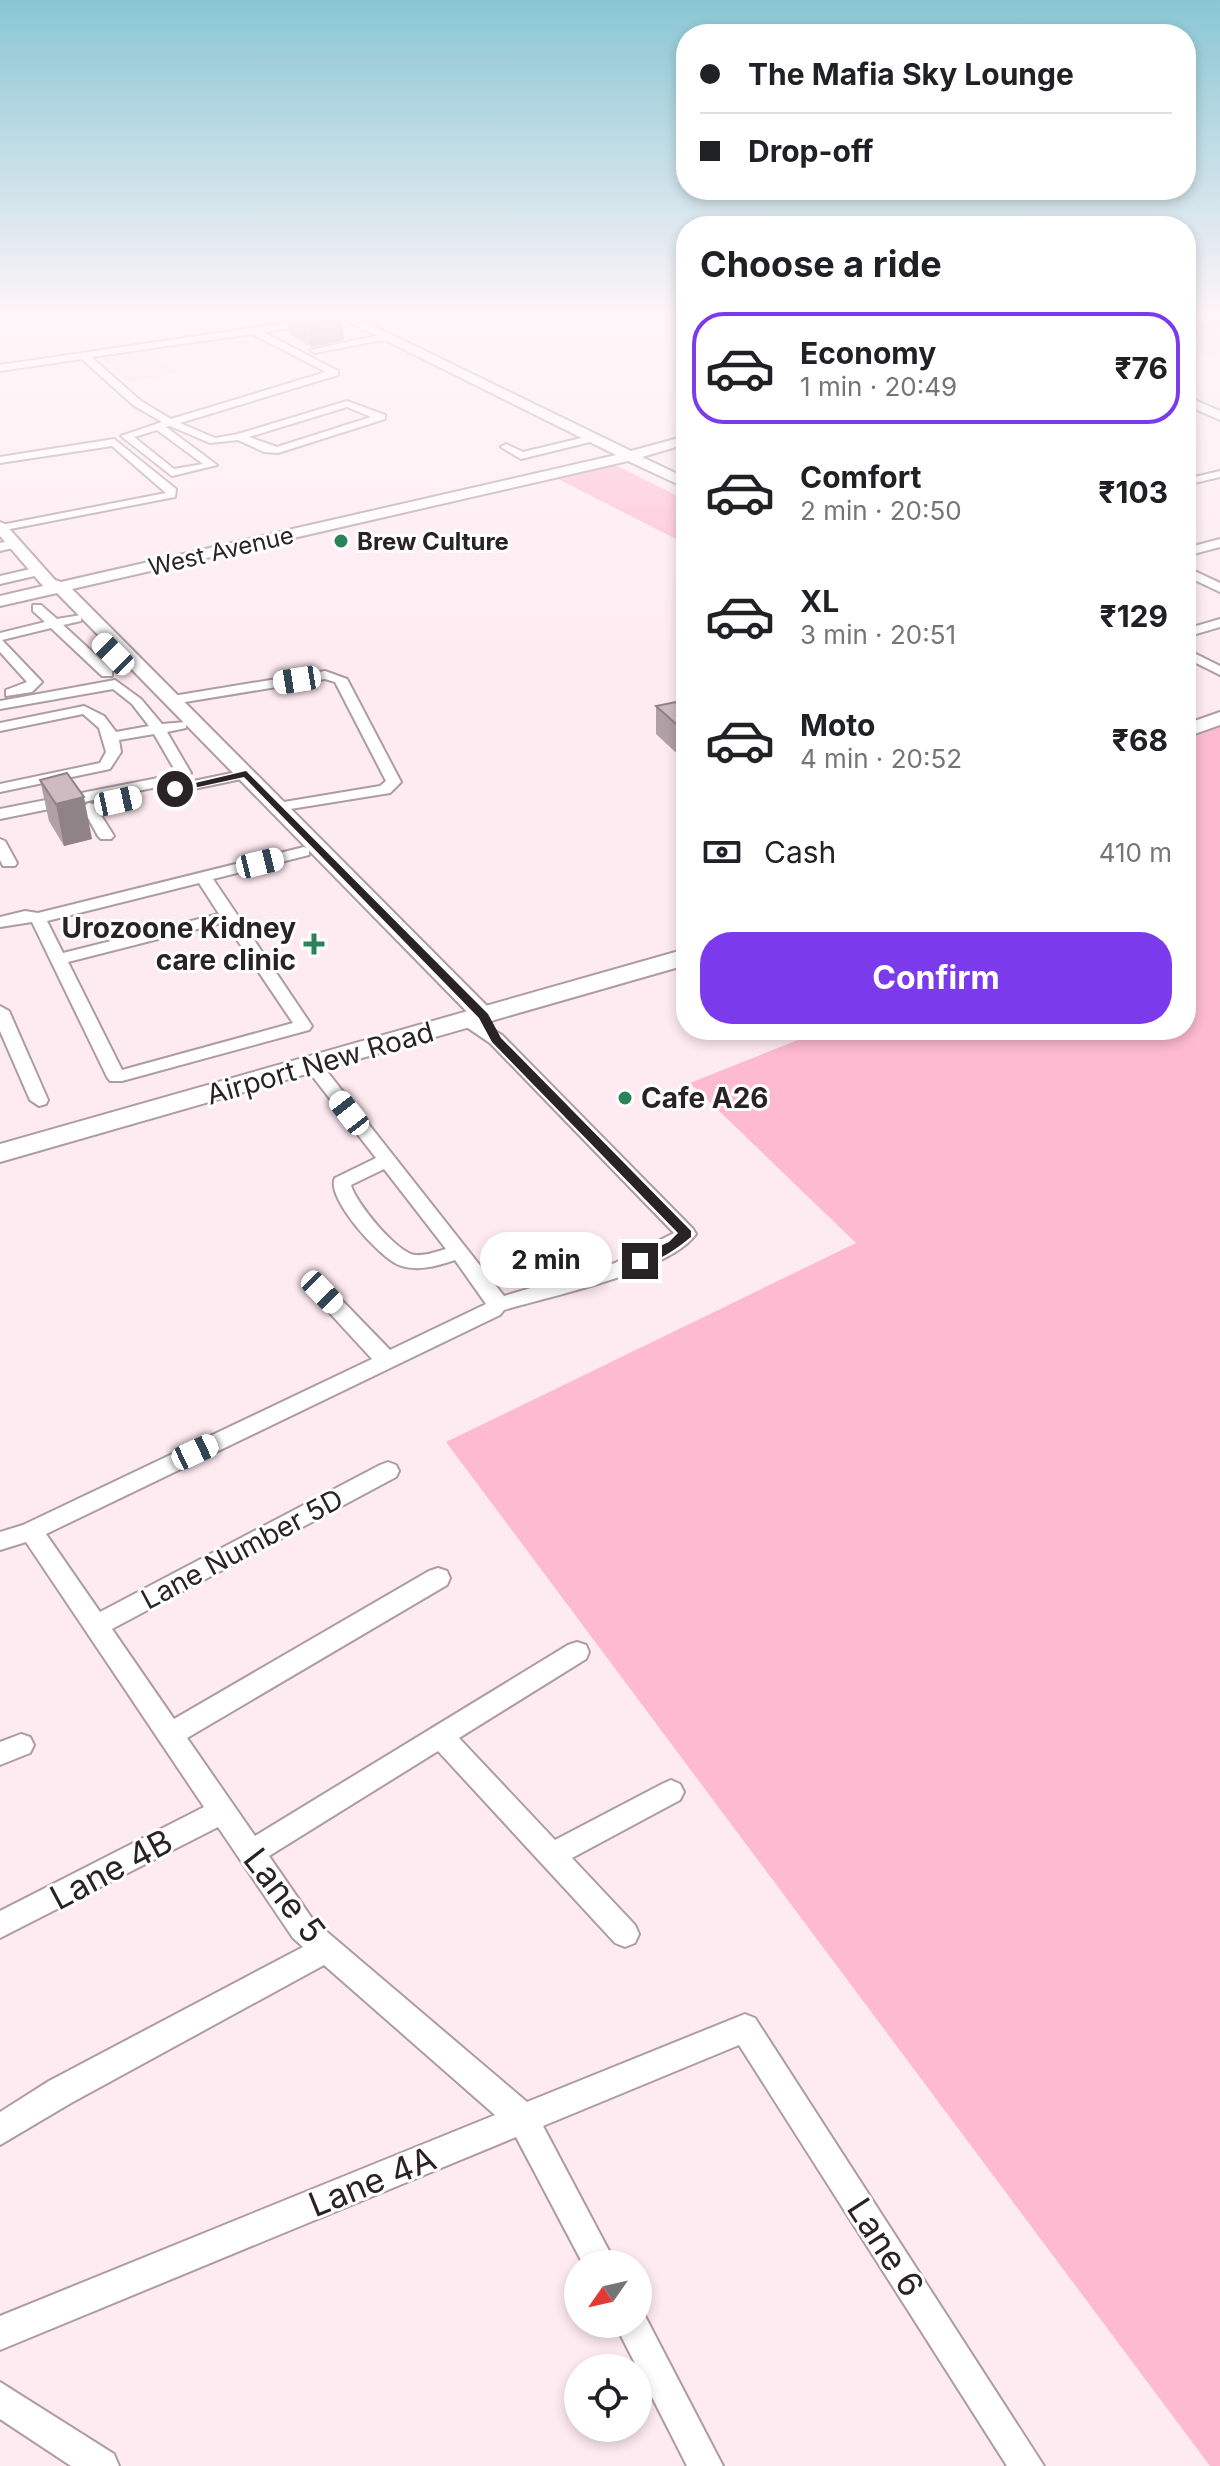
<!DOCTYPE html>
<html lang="en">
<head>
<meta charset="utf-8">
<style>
	:root { --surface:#fff; --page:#f6f6f6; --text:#202124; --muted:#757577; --line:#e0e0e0; --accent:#7c3aed }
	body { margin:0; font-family:Inter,sans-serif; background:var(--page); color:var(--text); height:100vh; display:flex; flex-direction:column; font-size:30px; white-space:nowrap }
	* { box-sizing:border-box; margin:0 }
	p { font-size:26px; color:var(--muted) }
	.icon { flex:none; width:44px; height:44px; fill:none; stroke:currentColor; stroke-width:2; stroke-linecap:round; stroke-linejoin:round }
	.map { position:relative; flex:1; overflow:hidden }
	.panel { position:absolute; left:676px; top:216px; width:520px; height:824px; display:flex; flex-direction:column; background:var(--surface); border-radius:32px; box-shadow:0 4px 12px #0003 }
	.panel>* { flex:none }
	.guide { position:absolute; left:676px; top:24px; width:520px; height:176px; border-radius:32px; box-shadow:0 4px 12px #0003; display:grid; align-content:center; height:176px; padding:0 24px; background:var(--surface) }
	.needle { width:52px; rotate:236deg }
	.controls { position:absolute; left:564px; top:2250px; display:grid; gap:16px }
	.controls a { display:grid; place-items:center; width:88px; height:88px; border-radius:50%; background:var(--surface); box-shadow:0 4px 12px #0003; font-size:40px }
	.end { position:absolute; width:36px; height:36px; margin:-18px; border:10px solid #2a2326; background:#fff; box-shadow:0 0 0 4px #fff }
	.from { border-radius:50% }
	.bubble { position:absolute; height:56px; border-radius:28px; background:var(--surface); box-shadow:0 4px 12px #0003; font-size:26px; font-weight:700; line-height:56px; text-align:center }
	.car { position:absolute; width:24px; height:48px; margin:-24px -12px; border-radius:10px; box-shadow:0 0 6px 2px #0007; background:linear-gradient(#fff 24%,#345 0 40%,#fff 0 76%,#345 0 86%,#fff 0) }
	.guide b { display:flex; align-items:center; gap:28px; height:76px; font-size:30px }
	.guide b+b { border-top:2px solid var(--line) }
	.guide i { width:20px; height:20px; background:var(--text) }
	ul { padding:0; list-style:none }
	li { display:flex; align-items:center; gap:24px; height:112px; margin:0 16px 12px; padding:0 8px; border:4px solid transparent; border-radius:32px }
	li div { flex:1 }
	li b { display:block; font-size:30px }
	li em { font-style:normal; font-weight:700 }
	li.on { border-color:var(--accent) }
	li>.icon { width:72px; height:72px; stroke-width:1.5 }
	h2 { padding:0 24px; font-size:36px; line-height:96px }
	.pay { display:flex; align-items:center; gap:20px; height:88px; padding:0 24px; font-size:30px }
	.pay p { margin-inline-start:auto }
	.button { display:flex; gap:16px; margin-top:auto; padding:16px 24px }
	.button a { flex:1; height:92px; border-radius:32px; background:var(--accent); color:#fff; font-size:32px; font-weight:700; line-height:92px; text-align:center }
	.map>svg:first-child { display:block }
	.built { fill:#f5dae2 }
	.green { fill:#fdbad1 }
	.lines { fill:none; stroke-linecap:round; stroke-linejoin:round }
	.minor-casing { stroke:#ad9ca1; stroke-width:4 }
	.tertiary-casing { stroke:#ad9ca1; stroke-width:4 }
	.secondary-casing { stroke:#ad9ca1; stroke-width:4 }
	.minor { fill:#fff; fill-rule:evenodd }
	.tertiary { fill:#fff; fill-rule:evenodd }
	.secondary { fill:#fff; fill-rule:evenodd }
	.wall { fill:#b0a1a6 }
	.shaded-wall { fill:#908387 }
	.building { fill:#cdbbc1; stroke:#908387; stroke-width:2 }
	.route { fill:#2a2326 }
	.poi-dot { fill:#2b8358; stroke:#fff; stroke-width:3 }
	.labels { text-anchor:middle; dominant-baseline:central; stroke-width:6; stroke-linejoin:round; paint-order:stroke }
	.far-poi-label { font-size:24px; font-weight:bold; fill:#2a2326; stroke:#fff; text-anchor:start }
	.far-street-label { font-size:24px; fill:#2a2326; stroke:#fff }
	.poi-label { font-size:28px; font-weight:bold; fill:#2a2326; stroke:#fff; text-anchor:end }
	.street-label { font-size:28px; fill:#2a2326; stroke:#fff }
	.near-street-label { font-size:34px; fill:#2a2326; stroke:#fff }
</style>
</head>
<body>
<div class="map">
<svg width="1220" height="2466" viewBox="0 0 1220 2466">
	<rect width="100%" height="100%" fill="#feebf1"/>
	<!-- built -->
	<g class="built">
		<polygon points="1186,313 1220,313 1220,353 1207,356 1186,352"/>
		<polygon points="148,348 177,373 128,382 97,355"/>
	</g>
	<!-- green -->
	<g class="green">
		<polygon points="613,464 686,500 686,541 682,542 558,479"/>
		<polygon points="1220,721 1220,2466 1210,2466 446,1442 856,1243 690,1083 823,1030 1186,1030 1186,736"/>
	</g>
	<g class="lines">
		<!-- minor casing -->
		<g class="minor-casing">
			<g id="minor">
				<path d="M313,319l3,5 -53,8 75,39v4l-158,48 35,15 23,-4 109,-33 38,14v4l-107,34 -14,-1 -26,-12 -28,3 -40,-17 -4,1 51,38 -45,11 -51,-40 41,-14 -29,-17 -51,-46 -82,12v-6zM252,334l74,38 -155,47 -30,-18 -50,-44zM347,407l24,10 -94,30 -28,-10zM157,430l46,34 -29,5 -40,-32z"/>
				<polygon points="385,334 388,339 315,353 310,350"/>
				<polygon points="594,435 599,438 598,440 521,459 501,447 506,444 523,452"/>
				<polygon points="114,439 176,489 175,497 0,531 1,525 166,493 112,446 0,463 0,457"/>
				<polygon points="1220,471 1220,477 1186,485 1186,479"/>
				<polygon points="1220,539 1220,547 1186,556 1186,548"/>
				<polygon points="13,540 19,544 17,547 0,551 0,543"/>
				<polygon points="39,567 45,571 43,574 0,584 0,576"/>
				<polygon points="1186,567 1220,583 1220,592 1186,576"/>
				<polygon points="33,605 41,605 57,619 81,615 81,621 63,625 112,670 112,676 102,676 51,628 2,640 42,682 32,692 6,696 6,690 27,682 0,652 0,633 45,622 33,611"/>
				<polygon points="1220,619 1220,627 1186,637 1186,629"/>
				<polygon points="1186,649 1220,666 1220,675 1186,658"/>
				<polygon points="325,671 347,679 401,782 390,793 278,811 271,807 278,803 380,786 386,781 335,682 325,679 173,704 166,700 173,696"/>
				<polygon points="115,680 141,699 162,724 186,722 186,728 167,732 191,773 172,784 0,819 0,809 168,776 176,772 154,734 119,740 121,752 110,769 0,792 0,784 100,763 106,752 99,728 83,714 0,731 0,723 84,706 104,716 116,732 149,726 132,704 113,689 0,709 0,701"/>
				<polygon points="246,770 251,771 251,777 165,795 158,791 165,787"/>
				<polygon points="89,803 94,804 114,836 111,839 101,839 98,836 82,807"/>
				<polygon points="0,839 5,841 17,863 15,866 3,866 0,860"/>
				<path d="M304,847l5,2v6l-96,24 99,147 -3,4 -187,51h-12l-3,-4 -75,-155 -32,5v-10l25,-6 13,2zM199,883l20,31 -156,39 -16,-32zM225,922l68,101 -171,47 -54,-108z"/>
				<polygon points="0,1006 9,1011 48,1100 46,1104 39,1106 30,1100 0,1031"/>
				<path d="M468,1015l34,20 191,194 3,5c-27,38 -146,62 -192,76l-4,5 -454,219 54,78 280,-147 8,-3 8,3 3,6 -3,6 -284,152 62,90 255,-148 9,-3 9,3 3,7 -3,7 -260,153 68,98 313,-191 9,-3 9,3 3,7 -3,7 -127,79 96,102 107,-56 9,-4 9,4 4,8 -4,8 -108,58 63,67 4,9 -4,9 -10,4 -10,-4 -177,-192 -169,105 44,64 214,182 218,-88 10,4 289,448h-37l-268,-421 -196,81 73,138h-33l-67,-127 -516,213v-34l495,-201 -171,-150 -253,138 -71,42v-33l49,-31 254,-134 -10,-9 -75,-111 -218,111v-27l204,-104 -178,-265 -26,8v-18l23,-7 349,-166 -57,-62 -3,-5 3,-5h14l61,63 96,-46 -31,-44c-18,6 -38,12 -56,5 -20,-8 -74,-68 -64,-87l41,-20 -70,-90 -3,-4 3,-4h12l186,236 111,-33 59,-30 -184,-190 -28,-19 -3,-4 3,-4zM384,1169l62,80c-10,3 -21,7 -31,6 -19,-3 -60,-53 -64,-70z"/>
				<polygon points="21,1734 30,1737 34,1745 30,1753 0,1765 0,1742"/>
				<polygon points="638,2310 643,2312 723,2466 687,2466 615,2324 638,2324"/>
				<polygon points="0,2382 114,2454 119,2466 71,2466 0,2419"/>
			</g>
		</g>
		<!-- tertiary casing -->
		<g class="tertiary-casing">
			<g id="tertiary">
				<polygon points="331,313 347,313 631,451 686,436 686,444 642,457 686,478 686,488 628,461 72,589 492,1011 495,1016 492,1021 476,1021 57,593 0,606 0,596 43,586 0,536 0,522 5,524 55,580 61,582 616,455"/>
				<polygon points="1186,396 1220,411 1220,420 1186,405"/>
			</g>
		</g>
		<!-- secondary casing -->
		<g class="secondary-casing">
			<g id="secondary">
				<polygon points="1220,712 1220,725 1186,737 1186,724"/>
				<polygon points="686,949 686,965 0,1162 0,1144"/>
			</g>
		</g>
		<!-- minor -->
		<use href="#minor" class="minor"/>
		<!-- tertiary -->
		<use href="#tertiary" class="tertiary"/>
		<!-- secondary -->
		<use href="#secondary" class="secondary"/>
	</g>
	<!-- wall -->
	<g class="wall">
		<polygon points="287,313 333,313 342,318 344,340 311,347 289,333"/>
		<polygon points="1186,313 1220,313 1207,329 1186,328"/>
		<polygon points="686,700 686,762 656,734 656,706"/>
		<polygon points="40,780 92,839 64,846 49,821"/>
	</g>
	<!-- shaded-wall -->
	<g class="shaded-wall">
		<polygon points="1210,313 1220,313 1220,327 1207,329"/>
		<polygon points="342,318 344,340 311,347 309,325"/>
		<polygon points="84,797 92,839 64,846 56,804"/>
	</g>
	<!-- building -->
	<g class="building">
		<polygon points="289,313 333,313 342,318 309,325"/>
		<polygon points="686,700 686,733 656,706"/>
		<polygon points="67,773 84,797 56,804 40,780"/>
	</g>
	<!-- sky -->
	<linearGradient id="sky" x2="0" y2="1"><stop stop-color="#89c6d4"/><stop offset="0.48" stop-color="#fff6f9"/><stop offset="1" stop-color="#fff6f9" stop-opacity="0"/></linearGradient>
	<rect width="1220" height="658" fill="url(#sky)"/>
	<!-- route -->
	<path class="route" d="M246,771l242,243 13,24 190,193v6c-14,11 -37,29 -55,27v-7l33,-15 9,-9 -186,-191 -13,-24 -232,-238 -3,-3 -69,15 -5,-3z"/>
	<!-- markers -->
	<g class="poi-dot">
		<circle cx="341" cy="541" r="8"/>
		<path d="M310 932h8v8h8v8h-8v8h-8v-8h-8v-8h8z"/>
		<circle cx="625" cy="1098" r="8"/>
	</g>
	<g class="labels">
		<!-- far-poi labels -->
		<g class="far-poi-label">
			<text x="357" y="541">Brew Culture</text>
		</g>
		<!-- far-street labels -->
		<g class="far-street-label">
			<text transform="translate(221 551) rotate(-13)">West Avenue</text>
		</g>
		<!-- poi labels -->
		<g class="poi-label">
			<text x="296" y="928">Urozoone Kidney<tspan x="296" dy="32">care clinic</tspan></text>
			<text x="641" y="1098" text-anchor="start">Cafe A26</text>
		</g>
		<!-- street labels -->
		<g class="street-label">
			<text transform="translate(320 1063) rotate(-16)">Airport New Road</text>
			<text transform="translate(242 1549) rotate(-28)">Lane Number 5D</text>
		</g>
		<!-- near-street labels -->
		<g class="near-street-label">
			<text transform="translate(111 1869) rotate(-28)">Lane 4B</text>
			<text transform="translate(285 1895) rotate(52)">Lane 5</text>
			<text transform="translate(372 2181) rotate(-22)">Lane 4A</text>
			<text transform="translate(886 2247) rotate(57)">Lane 6</text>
		</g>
	</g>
</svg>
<div class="controls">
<a><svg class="needle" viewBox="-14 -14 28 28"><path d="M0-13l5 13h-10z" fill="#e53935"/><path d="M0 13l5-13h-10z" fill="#757577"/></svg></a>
<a><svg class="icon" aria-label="locate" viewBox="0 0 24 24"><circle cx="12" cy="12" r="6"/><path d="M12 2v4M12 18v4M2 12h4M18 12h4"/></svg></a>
</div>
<i class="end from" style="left:175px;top:789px"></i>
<i class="end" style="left:640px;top:1261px"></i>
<div class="bubble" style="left:480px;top:1232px;width:132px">2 min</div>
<i class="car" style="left:113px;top:654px;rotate:315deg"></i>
<i class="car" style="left:297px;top:680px;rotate:261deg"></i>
<i class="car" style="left:118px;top:801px;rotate:78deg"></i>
<i class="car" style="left:260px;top:863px;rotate:76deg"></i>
<i class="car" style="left:349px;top:1113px;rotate:322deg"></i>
<i class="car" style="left:322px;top:1292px;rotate:136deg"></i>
<i class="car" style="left:195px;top:1452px;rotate:65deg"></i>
<div class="guide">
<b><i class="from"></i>The Mafia Sky Lounge</b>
<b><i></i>Drop-off</b>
</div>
<section class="panel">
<h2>Choose a ride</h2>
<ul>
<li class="on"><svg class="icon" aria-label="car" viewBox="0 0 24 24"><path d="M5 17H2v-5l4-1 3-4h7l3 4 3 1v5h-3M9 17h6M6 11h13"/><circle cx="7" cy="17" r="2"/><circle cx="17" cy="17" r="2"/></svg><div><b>Economy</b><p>1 min · 20:49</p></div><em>₹76</em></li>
<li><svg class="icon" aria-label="car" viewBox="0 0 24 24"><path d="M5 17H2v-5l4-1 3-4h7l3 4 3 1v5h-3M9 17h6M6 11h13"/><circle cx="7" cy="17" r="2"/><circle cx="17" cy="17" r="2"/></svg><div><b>Comfort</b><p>2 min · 20:50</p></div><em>₹103</em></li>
<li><svg class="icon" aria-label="car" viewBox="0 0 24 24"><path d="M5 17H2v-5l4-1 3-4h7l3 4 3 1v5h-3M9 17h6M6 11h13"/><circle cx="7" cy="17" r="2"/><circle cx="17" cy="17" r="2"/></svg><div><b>XL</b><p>3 min · 20:51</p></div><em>₹129</em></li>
<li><svg class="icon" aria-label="car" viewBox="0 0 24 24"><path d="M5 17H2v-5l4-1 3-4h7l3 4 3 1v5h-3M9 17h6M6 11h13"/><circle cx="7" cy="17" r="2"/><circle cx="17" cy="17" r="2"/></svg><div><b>Moto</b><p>4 min · 20:52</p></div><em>₹68</em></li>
</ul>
<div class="pay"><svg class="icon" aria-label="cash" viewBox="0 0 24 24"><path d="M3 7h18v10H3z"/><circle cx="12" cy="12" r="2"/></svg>Cash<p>410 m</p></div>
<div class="button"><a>Confirm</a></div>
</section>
</div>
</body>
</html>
